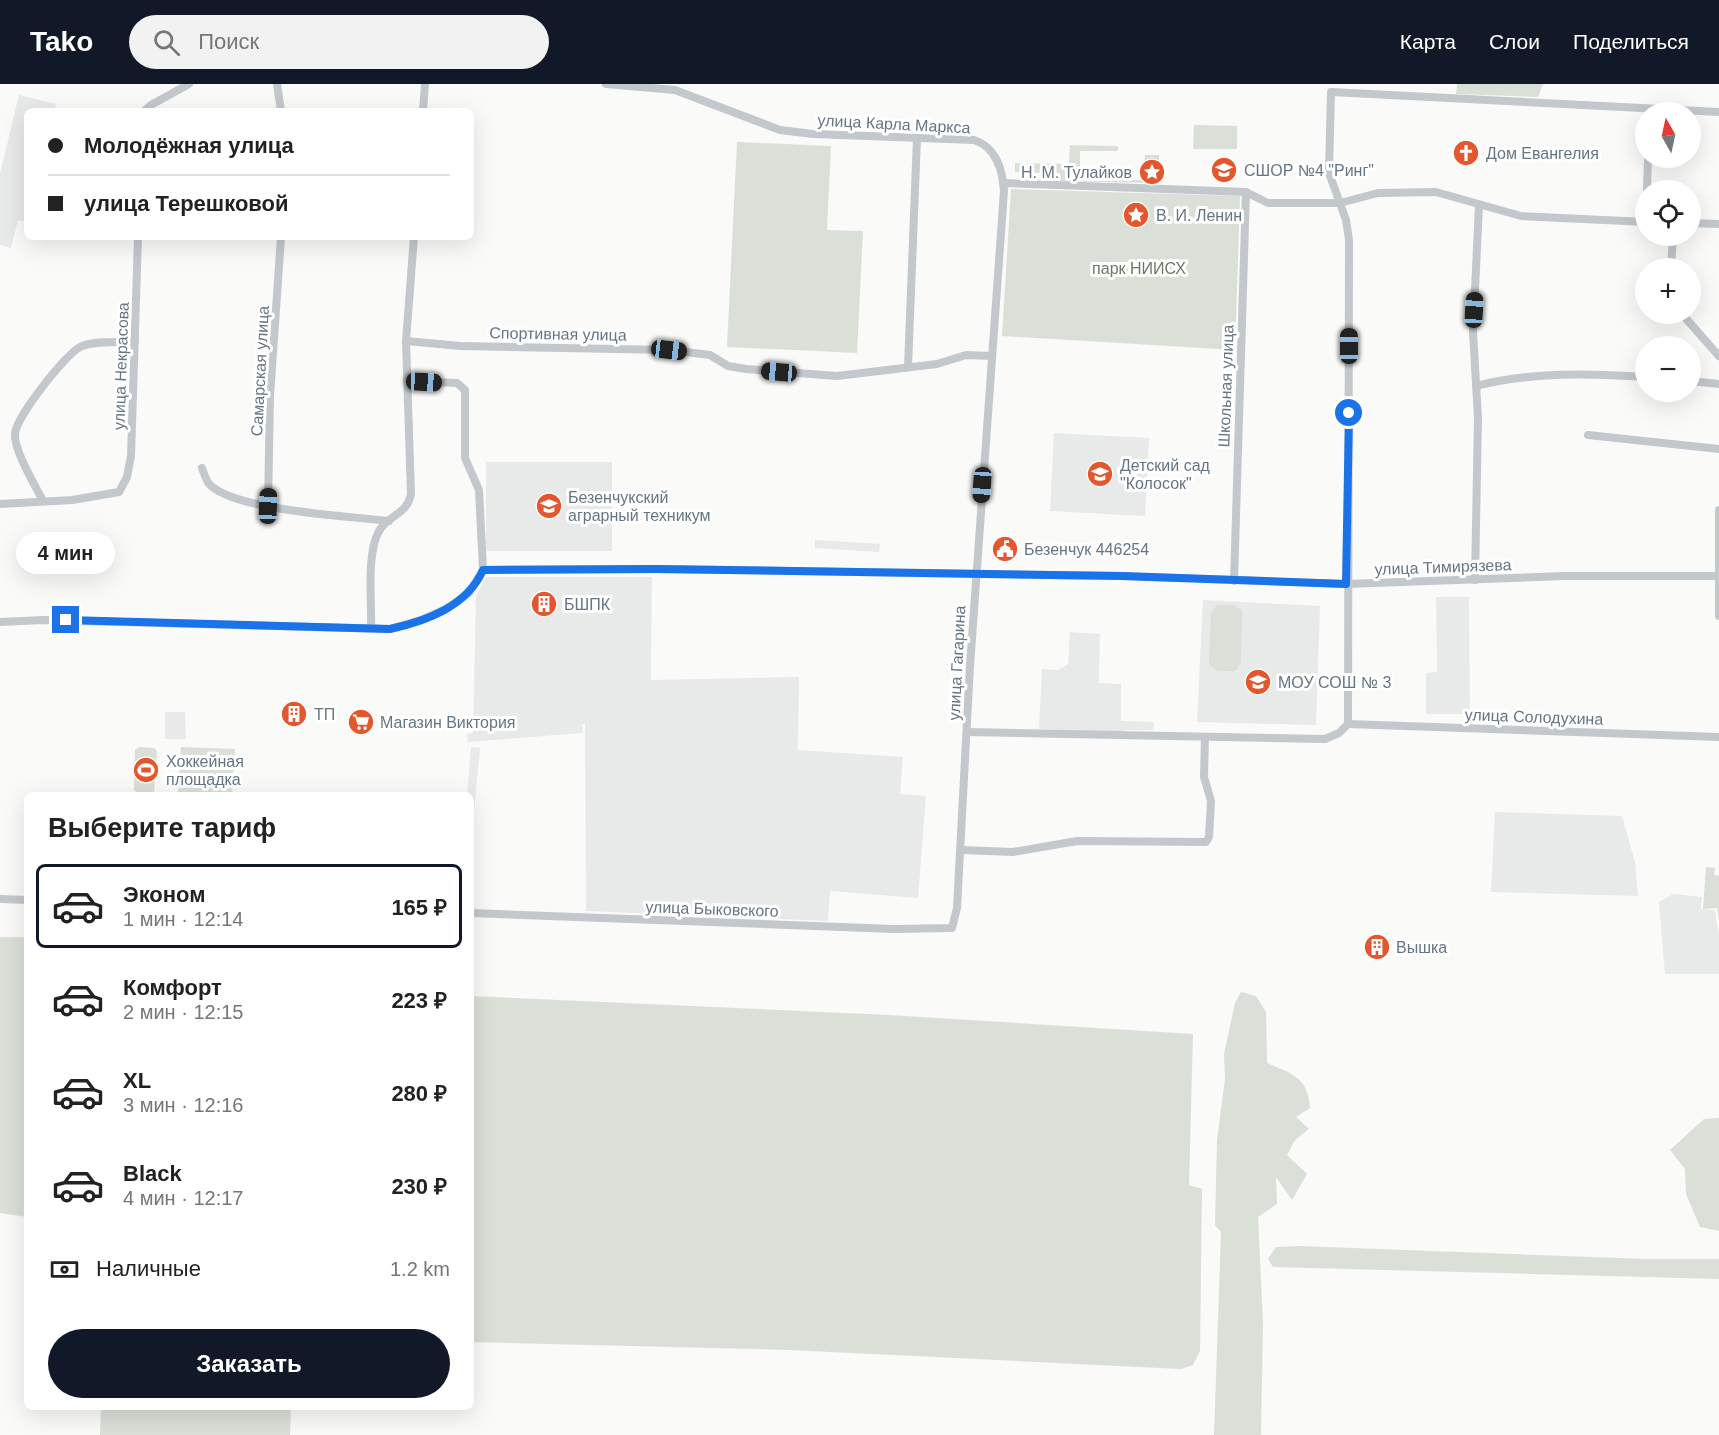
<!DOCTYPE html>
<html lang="ru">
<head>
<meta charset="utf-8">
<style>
	:root { --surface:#fff; --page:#f2f2f2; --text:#222; --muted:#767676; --line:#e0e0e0; --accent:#111827 }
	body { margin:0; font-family:Helvetica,sans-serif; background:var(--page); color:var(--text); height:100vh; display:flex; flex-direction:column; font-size:22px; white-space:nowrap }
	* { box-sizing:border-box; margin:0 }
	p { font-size:20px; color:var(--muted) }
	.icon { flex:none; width:33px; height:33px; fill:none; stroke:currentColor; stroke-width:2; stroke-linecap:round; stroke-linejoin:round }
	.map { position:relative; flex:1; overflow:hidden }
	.panel { position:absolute; left:24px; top:708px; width:450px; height:618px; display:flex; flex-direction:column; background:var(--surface); border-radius:9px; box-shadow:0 6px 24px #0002 }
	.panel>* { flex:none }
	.hud { position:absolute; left:24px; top:24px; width:450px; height:132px; border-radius:9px; box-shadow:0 6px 24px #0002; display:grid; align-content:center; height:132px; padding:0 24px; background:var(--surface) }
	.needle { width:39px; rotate:351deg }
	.buttons { position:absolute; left:1635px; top:18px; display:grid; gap:12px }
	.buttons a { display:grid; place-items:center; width:66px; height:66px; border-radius:50%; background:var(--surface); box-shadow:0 6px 24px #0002; font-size:30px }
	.end { position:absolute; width:27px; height:27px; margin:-14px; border:8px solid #1a73e8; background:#fff; box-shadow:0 0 0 3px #fff }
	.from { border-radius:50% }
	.bubble { position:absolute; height:42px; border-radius:21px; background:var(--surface); box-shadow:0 6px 24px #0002; font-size:20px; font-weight:700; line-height:42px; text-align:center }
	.car { position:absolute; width:18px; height:36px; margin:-18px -9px; border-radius:8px; box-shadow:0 0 4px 2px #0007; background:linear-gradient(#222 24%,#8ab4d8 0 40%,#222 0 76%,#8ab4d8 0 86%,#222 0) }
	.hud b { display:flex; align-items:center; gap:21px; height:57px; font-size:22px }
	.hud b+b { border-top:2px solid var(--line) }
	.hud i { width:15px; height:15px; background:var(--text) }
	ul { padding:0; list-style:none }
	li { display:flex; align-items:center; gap:18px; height:84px; margin:0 12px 9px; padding:0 12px; border:3px solid transparent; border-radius:9px }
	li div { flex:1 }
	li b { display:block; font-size:22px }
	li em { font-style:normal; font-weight:700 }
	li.active { border-color:var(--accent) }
	li>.icon { width:54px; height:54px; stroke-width:1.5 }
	h2 { padding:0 24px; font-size:27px; line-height:72px }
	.pay { display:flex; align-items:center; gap:15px; height:66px; padding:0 24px; font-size:22px }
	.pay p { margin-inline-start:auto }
	.cta { display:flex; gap:12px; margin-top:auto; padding:12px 24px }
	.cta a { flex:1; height:69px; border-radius:36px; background:var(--accent); color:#fff; font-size:24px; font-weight:700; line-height:69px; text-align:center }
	header { display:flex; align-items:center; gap:36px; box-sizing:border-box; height:84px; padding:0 30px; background:var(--accent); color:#fff }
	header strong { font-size:28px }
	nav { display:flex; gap:33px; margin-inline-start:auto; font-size:21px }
	.search { width:420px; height:54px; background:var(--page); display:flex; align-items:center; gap:15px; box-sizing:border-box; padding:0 21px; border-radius:33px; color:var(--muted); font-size:22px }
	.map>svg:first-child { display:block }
	.built { fill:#e8e9e9 }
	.green { fill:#dadfd7 }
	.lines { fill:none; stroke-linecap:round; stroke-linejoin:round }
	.minor { stroke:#c3c8cc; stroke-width:8 }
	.route { stroke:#1a73e8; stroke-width:8 }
	.labels { text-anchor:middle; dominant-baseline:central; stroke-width:6; stroke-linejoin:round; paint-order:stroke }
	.street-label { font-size:16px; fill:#657683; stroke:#fff }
	.poi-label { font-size:16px; fill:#657683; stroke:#fff; text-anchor:start }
	.park-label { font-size:16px; fill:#687a64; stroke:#fff }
</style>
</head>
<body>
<header>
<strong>Tako</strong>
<div class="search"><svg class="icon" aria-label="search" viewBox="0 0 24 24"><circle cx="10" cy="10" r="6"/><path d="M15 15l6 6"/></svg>Поиск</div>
<nav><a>Карта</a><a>Слои</a><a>Поделиться</a></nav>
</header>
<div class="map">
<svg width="1719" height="1351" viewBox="0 0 1719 1351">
	<rect width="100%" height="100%" fill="#fafaf8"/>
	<!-- built -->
	<g class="built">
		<polygon points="19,11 56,20 54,27 27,27 27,138 18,136 11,164 0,161 0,90"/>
		<polygon points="1054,349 1149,354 1145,432 1050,427"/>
		<rect x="486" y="378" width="126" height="89"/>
		<polygon points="815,456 880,460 879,468 815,464"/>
		<polygon points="486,493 652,493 651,596 799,593 798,666 903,673 900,710 926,712 918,814 830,807 828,837 586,827 585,640 582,640 583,649 468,658 467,650 473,649 476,512"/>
		<polygon points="1436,513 1469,513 1470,630 1426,630 1426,589 1437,588"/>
		<polygon points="1203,516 1320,522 1316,641 1197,638"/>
		<polygon points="1070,548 1100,550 1099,599 1121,600 1121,637 1154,638 1153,646 1125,646 1125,649 1039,645 1042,585 1058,586 1068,580"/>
		<polygon points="165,628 185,628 186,655 165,655"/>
		<polygon points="471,663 480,664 471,760 471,711 467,711"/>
		<polygon points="1495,728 1622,732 1635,778 1638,812 1491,808"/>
		<polygon points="1673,810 1702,813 1701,825 1715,826 1719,853 1719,890 1665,890 1659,818"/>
	</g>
	<!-- green -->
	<g class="green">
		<polygon points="1457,0 1543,0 1538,13 1456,10"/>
		<polygon points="1194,41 1237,42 1237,65 1193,65"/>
		<polygon points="737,58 831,62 827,146 863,147 857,269 727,263"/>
		<polygon points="1070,61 1118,62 1118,67 1080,67 1080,95 1144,96 1145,71 1159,71 1159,99 1155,99 1154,86 1150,86 1150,99 1051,97 1042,89 1015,88 1015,79 1069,80"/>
		<polygon points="1011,105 1240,112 1235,266 1002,252"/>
		<polygon points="1217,521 1233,521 1242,526 1241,579 1235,587 1218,587 1209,581 1211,529"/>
		<polygon points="139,663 154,664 157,667 154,709 138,709 134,706 135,666"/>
		<polygon points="181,663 235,665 232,711 178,711"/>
		<polygon points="1706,783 1715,784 1714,791 1719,792 1719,836 1717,824 1703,825"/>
		<polygon points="0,853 27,853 27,1133 0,1129"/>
		<path d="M1241,908l15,4 10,16 1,51c25,11 41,14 43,45l-14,9 13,12 -14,11 -8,15 20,19 -15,26 -16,-23 1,27 -19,13 5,105 -2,113h-47l7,-203 -6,-7 2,-85 8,-61 -1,-25 11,-51z"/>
		<polygon points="471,912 889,931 1193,950 1189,1101 1202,1105 1200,1267 1193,1281 1181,1285 789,1266 471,1258"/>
		<polygon points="1719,1034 1719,1147 1700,1143 1686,1110 1685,1085 1670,1066 1704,1035"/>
		<polygon points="1299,1162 1646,1175 1719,1175 1719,1195 1273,1183 1268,1175 1276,1163"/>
		<polygon points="101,1323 291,1323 290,1351 100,1351"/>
	</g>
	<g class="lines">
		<!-- minor -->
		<g class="minor">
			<polyline points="277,0 281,27"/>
			<polyline points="144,27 151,21 189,0"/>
			<polyline points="423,27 425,0"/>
			<polyline points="1003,99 1246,108 1268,119 1340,119 1378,109 1436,108 1521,132 1646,138"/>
			<polyline points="1647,106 1648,74"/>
			<polyline points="1690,139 1719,140"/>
			<polyline points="1671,184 1673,152"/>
			<polyline points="1682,230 1719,272"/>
			<polyline points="406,257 460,262 669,266 710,271 728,282 746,285 837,292 937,280 966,271 992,272"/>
			<polyline points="908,283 917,54"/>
			<polyline points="1690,297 1719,300"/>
			<path d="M1476,302c54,-14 114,-13 170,-9"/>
			<polyline points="1588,351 1719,365"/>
			<path d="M202,384c2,5 4,13 8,17 28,26 138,31 179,36"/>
			<path d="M43,417c-8,-16 -29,-50 -28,-67 0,-16 51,-80 65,-87 14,-7 39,-4 55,-6"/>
			<polyline points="0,420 72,416 119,408 127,393 131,372 138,153"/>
			<polyline points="268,422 270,312 281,153"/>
			<polyline points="1719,426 1719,532"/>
			<polyline points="483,486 656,485 1122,492 1346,500 1564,492 1719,492"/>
			<polyline points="1475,496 1478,334 1473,248 1479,121"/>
			<polyline points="1234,497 1246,108"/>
			<polyline points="0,538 43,536 390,545 424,535 446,525 469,509 483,486 479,406 465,374 465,306 457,299 407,297"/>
			<path d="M371,544c1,-26 -5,-74 8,-97 9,-16 28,-16 32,-37l-5,-153 8,-104"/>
			<polyline points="1348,640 1349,156 1346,136 1329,89 1331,8 1719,28"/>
			<polyline points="1348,640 1719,653"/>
			<polyline points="967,648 1325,655 1339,649 1348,640"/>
			<polyline points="961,766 1013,768 1077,757 1206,758 1209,753 1211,717 1204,693 1205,653"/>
			<polyline points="0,815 27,816"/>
			<path d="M471,829l422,16 59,-1 5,-20 13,-242 34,-475c-1,-20 -8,-44 -30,-51l-161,-6 -33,-4 -105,-40 -69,-6"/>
		</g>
	</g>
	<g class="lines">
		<!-- route -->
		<path class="route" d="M66,536l324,9c37,-8 77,-23 93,-59l173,-1 466,7 224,8 3,-171"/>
	</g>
	<!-- icons -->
	<defs>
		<g id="church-disc" transform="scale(1.35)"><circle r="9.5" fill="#e4572e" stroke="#fff"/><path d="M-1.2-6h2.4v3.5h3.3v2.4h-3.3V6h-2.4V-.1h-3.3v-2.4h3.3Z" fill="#fff"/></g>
		<g id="school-disc" transform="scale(1.35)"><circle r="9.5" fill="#e4572e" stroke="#fff"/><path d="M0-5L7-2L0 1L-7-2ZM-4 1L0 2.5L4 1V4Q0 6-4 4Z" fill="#fff"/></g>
		<g id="sight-disc" transform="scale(1.35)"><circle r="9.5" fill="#e4572e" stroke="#fff"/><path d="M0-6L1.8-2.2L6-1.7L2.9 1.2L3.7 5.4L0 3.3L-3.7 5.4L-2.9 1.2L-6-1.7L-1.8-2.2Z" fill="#fff"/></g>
		<g id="university-disc" transform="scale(1.35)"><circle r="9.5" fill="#e4572e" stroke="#fff"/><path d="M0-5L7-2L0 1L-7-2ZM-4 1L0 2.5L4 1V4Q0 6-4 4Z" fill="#fff"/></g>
		<g id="civic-disc" transform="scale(1.35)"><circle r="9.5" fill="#e4572e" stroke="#fff"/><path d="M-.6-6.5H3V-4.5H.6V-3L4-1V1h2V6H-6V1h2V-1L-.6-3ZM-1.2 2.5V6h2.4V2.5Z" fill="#fff"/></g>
		<g id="building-disc" transform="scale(1.35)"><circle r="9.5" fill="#e4572e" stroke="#fff"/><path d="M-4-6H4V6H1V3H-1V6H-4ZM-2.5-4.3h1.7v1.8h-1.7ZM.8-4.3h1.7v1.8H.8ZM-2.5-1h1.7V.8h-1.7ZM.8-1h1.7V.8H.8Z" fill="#fff"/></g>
		<g id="supermarket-disc" transform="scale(1.35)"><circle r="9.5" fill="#e4572e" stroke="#fff"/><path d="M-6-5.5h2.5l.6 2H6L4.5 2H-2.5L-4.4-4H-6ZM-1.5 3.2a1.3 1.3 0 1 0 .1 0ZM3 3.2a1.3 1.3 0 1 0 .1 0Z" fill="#fff"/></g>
		<g id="stadium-disc" transform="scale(1.35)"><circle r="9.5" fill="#e4572e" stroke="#fff"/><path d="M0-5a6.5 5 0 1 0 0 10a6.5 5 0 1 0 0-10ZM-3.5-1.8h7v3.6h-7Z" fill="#fff"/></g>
	</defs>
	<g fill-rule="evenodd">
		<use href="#church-disc" x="1466" y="69"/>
		<use href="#school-disc" x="1224" y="86"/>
		<use href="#sight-disc" x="1152" y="88"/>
		<use href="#sight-disc" x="1136" y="131"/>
		<use href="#school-disc" x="1100" y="390"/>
		<use href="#university-disc" x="549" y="422"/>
		<use href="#civic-disc" x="1005" y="465"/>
		<use href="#building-disc" x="544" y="520"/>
		<use href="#school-disc" x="1258" y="598"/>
		<use href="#building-disc" x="294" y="630"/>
		<use href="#supermarket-disc" x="361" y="638"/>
		<use href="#stadium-disc" x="146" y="686"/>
		<use href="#building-disc" x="1377" y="863"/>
	</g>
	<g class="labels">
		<!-- street labels -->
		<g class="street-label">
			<text transform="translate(894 40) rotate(3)">улица Карла Маркса</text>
			<text transform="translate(558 250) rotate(1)">Спортивная улица</text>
			<text transform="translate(121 282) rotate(-88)">улица Некрасова</text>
			<text transform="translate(260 287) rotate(-87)">Самарская улица</text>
			<text transform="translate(1226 302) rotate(-88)">Школьная улица</text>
			<text transform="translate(1443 483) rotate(-2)">улица Тимирязева</text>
			<text transform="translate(957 579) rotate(-87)">улица Гагарина</text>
			<text transform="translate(1534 633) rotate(2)">улица Солодухина</text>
			<text transform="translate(712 825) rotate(2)">улица Быковского</text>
		</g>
		<!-- poi labels -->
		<g class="poi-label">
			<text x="1486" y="69">Дом Евангелия</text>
			<text x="1244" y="86">СШОР №4 "Ринг"</text>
			<text x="1132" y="88" text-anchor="end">Н. М. Тулайков</text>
			<text x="1156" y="131">В. И. Ленин</text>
			<text x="1120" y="381">Детский сад<tspan x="1120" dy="18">"Колосок"</tspan></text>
			<text x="568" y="413">Безенчукский<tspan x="568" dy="18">аграрный техникум</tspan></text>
			<text x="1024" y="465">Безенчук 446254</text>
			<text x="564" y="520">БШПК</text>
			<text x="1278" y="598">МОУ СОШ № 3</text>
			<text x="314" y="630">ТП</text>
			<text x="380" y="638">Магазин Виктория</text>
			<text x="166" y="677">Хоккейная<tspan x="166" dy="18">площадка</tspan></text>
			<text x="1396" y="863">Вышка</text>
		</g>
		<!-- park labels -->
		<g class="park-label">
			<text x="1139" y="184">парк НИИСХ</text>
		</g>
	</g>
</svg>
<div class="buttons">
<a><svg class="needle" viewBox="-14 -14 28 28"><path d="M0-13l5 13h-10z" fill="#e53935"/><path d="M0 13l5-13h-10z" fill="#767676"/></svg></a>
<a><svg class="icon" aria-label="locate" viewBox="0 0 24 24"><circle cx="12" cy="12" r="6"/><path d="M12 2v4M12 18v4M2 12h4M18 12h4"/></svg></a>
<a>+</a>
<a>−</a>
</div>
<i class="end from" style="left:1349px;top:329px"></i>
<i class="end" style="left:66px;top:536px"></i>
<div class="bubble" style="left:16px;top:448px;width:99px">4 мин</div>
<i class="car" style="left:1474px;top:226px;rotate:3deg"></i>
<i class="car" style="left:1349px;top:262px;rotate:0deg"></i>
<i class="car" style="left:669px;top:266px;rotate:97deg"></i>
<i class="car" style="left:779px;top:288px;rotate:275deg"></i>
<i class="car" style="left:424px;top:298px;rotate:93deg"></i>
<i class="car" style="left:982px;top:401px;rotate:184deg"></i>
<i class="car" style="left:268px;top:422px;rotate:2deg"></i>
<div class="hud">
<b><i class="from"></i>Молодёжная улица</b>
<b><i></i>улица Терешковой</b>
</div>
<section class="panel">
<h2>Выберите тариф</h2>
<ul>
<li class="active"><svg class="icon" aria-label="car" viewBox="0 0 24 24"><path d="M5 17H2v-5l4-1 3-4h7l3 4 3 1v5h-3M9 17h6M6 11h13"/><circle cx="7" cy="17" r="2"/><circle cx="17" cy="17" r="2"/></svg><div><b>Эконом</b><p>1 мин · 12:14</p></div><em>165 ₽</em></li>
<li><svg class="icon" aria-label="car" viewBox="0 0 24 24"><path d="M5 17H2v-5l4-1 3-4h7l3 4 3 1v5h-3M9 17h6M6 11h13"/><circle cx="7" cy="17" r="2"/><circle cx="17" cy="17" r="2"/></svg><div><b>Комфорт</b><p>2 мин · 12:15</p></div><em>223 ₽</em></li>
<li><svg class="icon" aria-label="car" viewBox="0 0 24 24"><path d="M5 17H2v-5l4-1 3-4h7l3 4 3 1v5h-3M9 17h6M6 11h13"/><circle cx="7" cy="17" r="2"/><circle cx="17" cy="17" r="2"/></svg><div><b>XL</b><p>3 мин · 12:16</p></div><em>280 ₽</em></li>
<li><svg class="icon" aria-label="car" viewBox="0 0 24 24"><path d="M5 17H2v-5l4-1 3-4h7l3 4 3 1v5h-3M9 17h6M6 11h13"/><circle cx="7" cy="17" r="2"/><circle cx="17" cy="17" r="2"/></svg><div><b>Black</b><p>4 мин · 12:17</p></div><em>230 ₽</em></li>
</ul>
<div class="pay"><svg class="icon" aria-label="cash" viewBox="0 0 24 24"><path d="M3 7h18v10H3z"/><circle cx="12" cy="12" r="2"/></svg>Наличные<p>1.2 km</p></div>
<div class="cta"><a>Заказать</a></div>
</section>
</div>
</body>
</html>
